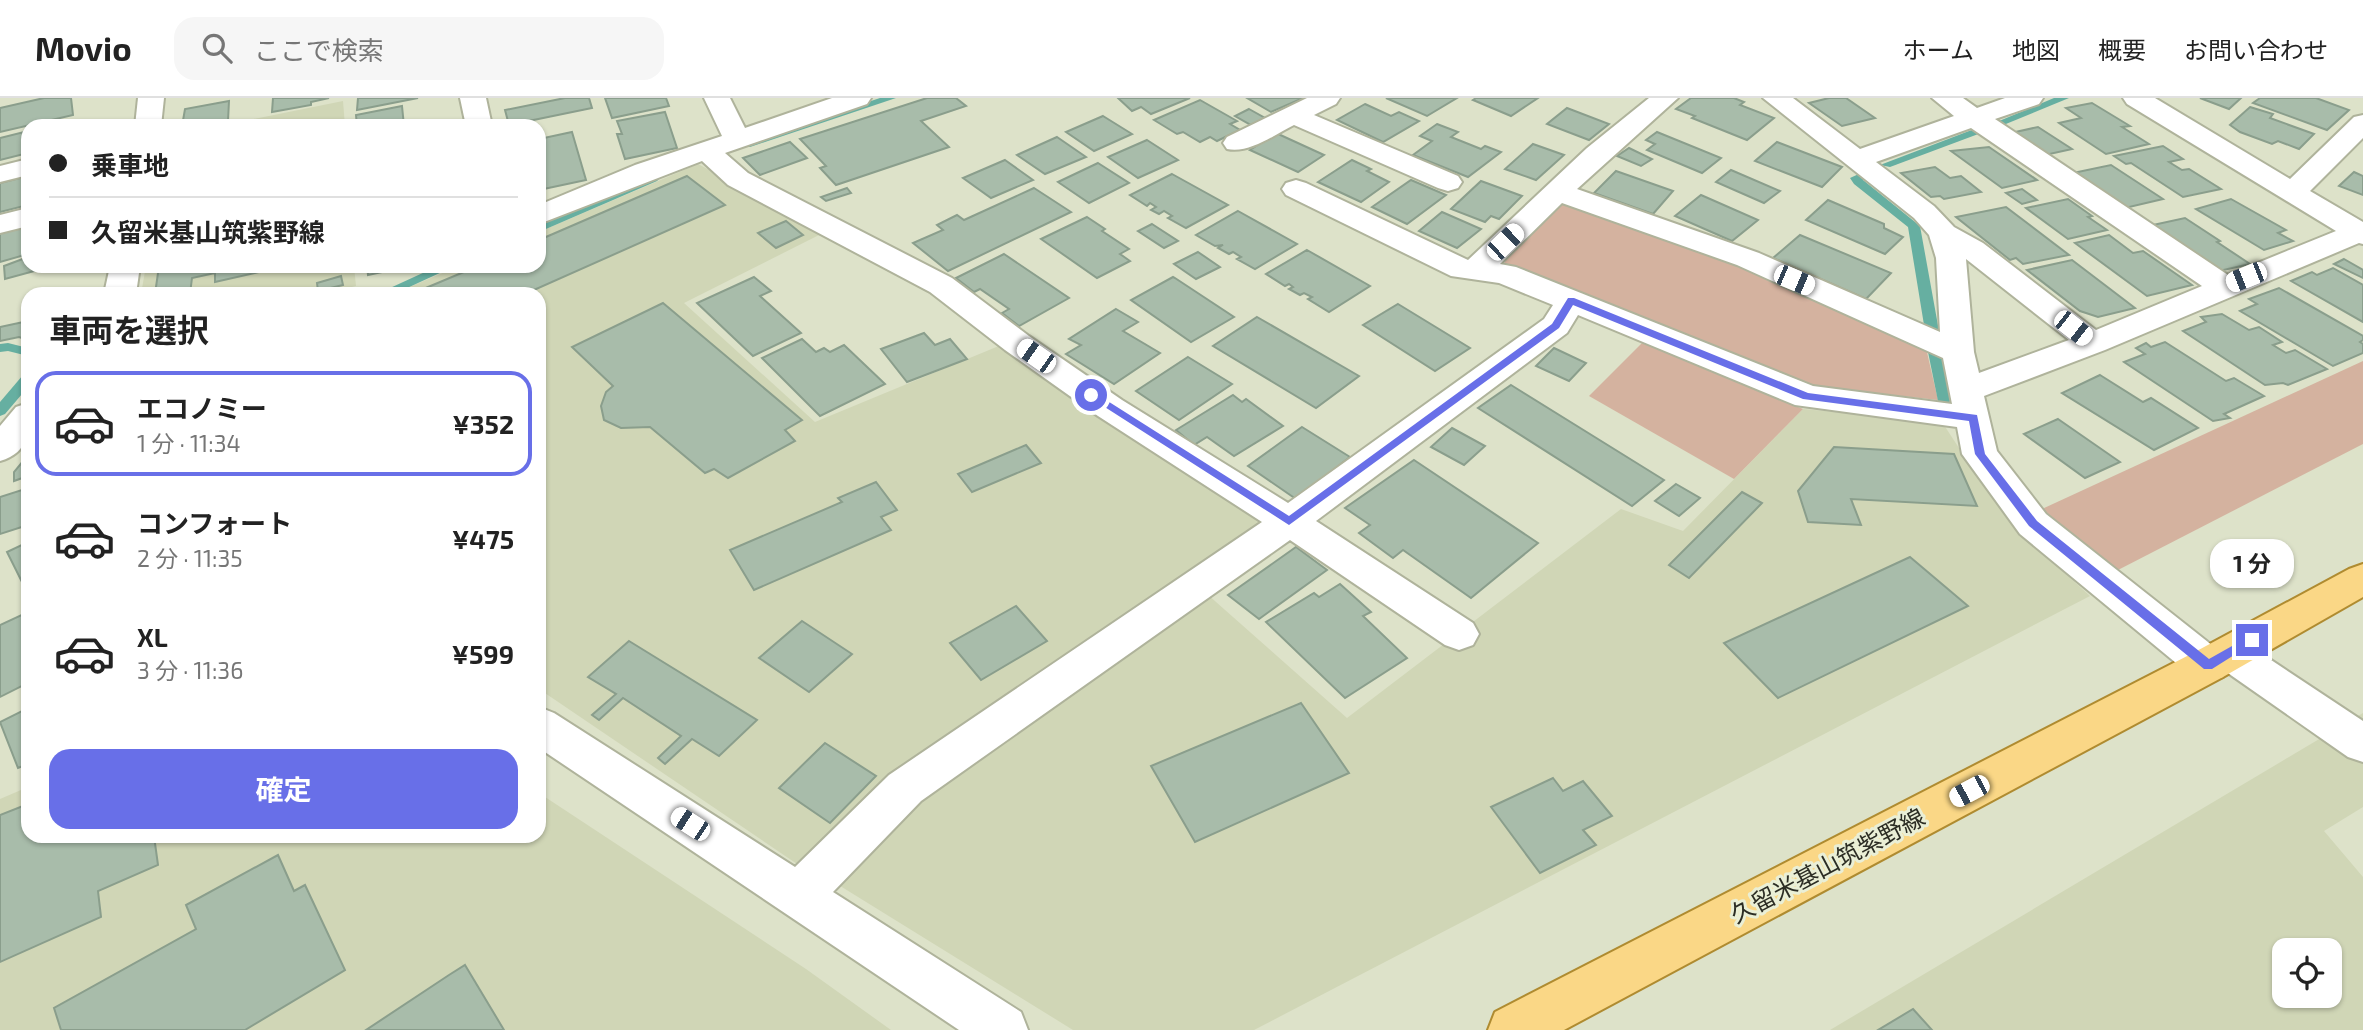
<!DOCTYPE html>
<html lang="ja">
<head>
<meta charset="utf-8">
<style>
	:root { --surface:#fff; --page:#f6f6f6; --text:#222; --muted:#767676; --line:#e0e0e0; --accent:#686fe8 }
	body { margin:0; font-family:"Exo 2","Noto Sans JP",sans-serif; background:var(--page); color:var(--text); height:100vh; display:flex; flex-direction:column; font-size:26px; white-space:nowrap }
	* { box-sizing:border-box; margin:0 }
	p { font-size:23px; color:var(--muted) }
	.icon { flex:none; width:38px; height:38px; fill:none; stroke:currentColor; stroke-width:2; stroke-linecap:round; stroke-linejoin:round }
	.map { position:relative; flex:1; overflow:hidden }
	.drawer { position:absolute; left:21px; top:189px; width:525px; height:556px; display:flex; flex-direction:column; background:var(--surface); border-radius:21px; box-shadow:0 2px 5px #0004 }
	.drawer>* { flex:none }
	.hud { position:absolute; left:21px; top:21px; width:525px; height:154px; border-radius:21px; box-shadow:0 2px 5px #0004; display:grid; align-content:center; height:154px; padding:0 28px; background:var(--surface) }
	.controls { position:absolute; left:2272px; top:840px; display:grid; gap:14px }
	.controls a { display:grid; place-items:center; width:70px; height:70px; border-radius:14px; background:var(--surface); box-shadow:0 2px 5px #0004; font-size:35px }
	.end { position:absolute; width:32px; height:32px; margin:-16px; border:9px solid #686fe8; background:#fff; box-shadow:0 0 0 4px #fff }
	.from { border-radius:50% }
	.bubble { position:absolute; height:49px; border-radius:21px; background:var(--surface); box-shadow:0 2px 5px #0004; font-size:23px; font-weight:700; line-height:49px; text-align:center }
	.car { position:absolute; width:21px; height:42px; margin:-21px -10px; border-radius:9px; box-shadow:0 0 5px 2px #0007; background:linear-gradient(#fff 24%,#345 0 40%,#fff 0 76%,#345 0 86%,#fff 0) }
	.hud b { display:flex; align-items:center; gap:24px; height:66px; font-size:26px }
	.hud b+b { border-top:2px solid var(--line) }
	.hud i { width:18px; height:18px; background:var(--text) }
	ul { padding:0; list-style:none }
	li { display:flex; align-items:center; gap:21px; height:105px; margin:0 14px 10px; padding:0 14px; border:4px solid transparent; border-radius:21px }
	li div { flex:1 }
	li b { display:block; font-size:26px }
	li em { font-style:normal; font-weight:700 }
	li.active { border-color:var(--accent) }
	li>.icon { width:63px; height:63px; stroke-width:1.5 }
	h2 { padding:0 28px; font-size:32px; line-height:84px }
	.primary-button { display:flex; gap:14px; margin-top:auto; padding:14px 28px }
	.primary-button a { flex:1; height:80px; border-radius:21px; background:var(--accent); color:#fff; font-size:28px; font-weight:700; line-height:80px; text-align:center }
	header { display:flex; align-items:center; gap:42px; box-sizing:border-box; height:98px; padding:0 35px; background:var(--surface); border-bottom:2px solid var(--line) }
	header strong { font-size:33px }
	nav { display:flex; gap:38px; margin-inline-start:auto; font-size:24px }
	.search { width:490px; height:63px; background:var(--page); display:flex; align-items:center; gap:18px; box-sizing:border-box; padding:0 24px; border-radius:21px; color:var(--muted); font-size:26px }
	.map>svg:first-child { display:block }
	.built { fill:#d0d6b6; fill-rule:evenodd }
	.green { fill:#d4b29f }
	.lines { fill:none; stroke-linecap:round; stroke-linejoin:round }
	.stream { fill:#66afa1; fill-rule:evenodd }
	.building { fill:#a8bcaa; stroke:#8a9e8c; stroke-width:2 }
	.minor-casing { stroke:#afb39b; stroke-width:4 }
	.major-casing { stroke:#af8b30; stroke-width:4 }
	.minor { fill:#fff; fill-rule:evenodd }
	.major { fill:#fad786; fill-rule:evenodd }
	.route { fill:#686fe8 }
	.labels { text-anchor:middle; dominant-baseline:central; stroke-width:6; stroke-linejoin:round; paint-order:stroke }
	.street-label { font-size:24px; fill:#2c2d24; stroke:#eaefd6 }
</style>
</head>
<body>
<header>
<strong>Movio</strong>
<div class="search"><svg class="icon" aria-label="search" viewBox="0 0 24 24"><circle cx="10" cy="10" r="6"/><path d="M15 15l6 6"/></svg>ここで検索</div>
<nav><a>ホーム</a><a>地図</a><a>概要</a><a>お問い合わせ</a></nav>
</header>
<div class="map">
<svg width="2363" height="932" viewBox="0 0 2363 932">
	<rect width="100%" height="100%" fill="#dde2c9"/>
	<!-- built -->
	<g class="built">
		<polygon points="343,3 345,28 219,28"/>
		<polygon points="698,66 825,134 684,205 815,324 1006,245 1266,423 803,770 539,591 539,196 393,196 459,168 539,168 539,134"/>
		<polygon points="146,168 354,168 356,188 321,196 141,196"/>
		<polygon points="1803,311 1942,324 1972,370 2033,446 2090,498 1254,932 1073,932 837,786 922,691 1207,496 1347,620 1621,411 1683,433"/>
		<path d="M2363,615v94l-39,24 39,46v153h-533zM2284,852h45v46h-45z"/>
		<polygon points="28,689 28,738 539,738 539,695 806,871 891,932 0,932 0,701"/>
	</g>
	<!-- green -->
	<g class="green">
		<polygon points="1569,106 1735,163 1926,250 1938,302 1802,287 1506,166 1501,161 1555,108"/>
		<polygon points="1642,245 1803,311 1734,381 1589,298"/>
		<polygon points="2363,263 2363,346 2118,472 2064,434 2042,411"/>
	</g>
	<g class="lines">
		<!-- stream -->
		<g class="stream">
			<polygon points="880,0 896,0 750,49 740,47"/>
			<polygon points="2054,0 2069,0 2001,28 1992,26"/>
			<polygon points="1977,30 1983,33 1981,35 1890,69 1880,67"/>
			<polygon points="1861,75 1867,78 1863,82 1920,128 1939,233 1937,236 1927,236 1925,233 1908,129 1854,86 1850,80"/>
			<polygon points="653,78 659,81 657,83 539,134 539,126"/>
			<polygon points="438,168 455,168 394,196 377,196"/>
			<polygon points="8,245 28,250 28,258 8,253 0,254 0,246"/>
			<polygon points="1935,250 1942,254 1952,303 1945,308 1938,303 1928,254"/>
			<polygon points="28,276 28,289 5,316 0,318 0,304 23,277"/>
		</g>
	</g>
	<!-- building -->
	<g class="building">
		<polygon points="44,0 71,0 73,17 0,34 0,10"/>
		<polygon points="273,0 329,0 311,4 311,7 272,14"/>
		<polygon points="358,0 418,0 357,12"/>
		<polygon points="565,0 589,0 592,10 509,27 505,12"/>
		<polygon points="605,0 666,0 669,8 612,20"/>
		<polygon points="927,0 956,0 966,8 921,23 949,49 836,87 820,70 826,68 800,41"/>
		<polygon points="1118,0 1190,0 1151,16 1141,9 1132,13"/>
		<polygon points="1247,0 1303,0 1271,14"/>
		<polygon points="1386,0 1457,0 1427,18"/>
		<polygon points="1476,0 1538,0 1511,18 1473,2"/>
		<polygon points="1691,0 1734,0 1744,4 1740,7 1774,20 1747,42 1692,20 1695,18 1676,11"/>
		<polygon points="1829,0 1846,0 1875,20 1842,28 1809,5"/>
		<polygon points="2200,0 2241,0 2229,11"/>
		<polygon points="2260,0 2316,0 2349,12 2327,32 2253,5"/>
		<polygon points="1200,2 1237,23 1230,26 1240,32 1217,43 1210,39 1200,44 1183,34 1177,36 1154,22"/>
		<polygon points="229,3 228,23 182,28 185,11"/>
		<polygon points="2092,5 2130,28 2122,29 2149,46 2106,56 2059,25 2081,20 2066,10"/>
		<polygon points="1365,6 1391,18 1399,14 1419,23 1383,44 1337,22"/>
		<polygon points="402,8 404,28 357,28 356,17"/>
		<polygon points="2250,9 2273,16 2270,20 2314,36 2299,51 2278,43 2272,46 2240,34 2230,27"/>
		<polygon points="1567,10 1609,26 1589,42 1547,26"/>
		<polygon points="1249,11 1265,20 1251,27 1235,18"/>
		<polygon points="665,14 677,50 625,61 617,36 622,36 617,23"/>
		<polygon points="1103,18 1132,36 1094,53 1066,34"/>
		<polygon points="1437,26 1458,34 1451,39 1481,51 1485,48 1501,54 1468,79 1413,57 1432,43 1420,38"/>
		<polygon points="2038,29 2072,51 2045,57 2011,35"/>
		<polygon points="28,33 28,55 0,62 0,40"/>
		<polygon points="572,34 586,82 539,92 539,41"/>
		<polygon points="1657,34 1721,60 1702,75 1647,52 1655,46 1646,42"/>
		<polygon points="1276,35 1324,57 1298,74 1250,52"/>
		<polygon points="1057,39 1086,59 1045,76 1017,57"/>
		<polygon points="1147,42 1178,62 1138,80 1108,59"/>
		<polygon points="790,44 807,60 760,77 743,60"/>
		<polygon points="1777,44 1842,69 1822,89 1755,63"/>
		<polygon points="1533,46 1564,57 1536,82 1505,71"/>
		<polygon points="2163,48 2183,61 2169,64 2182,72 2189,71 2221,91 2183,99 2131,65 2126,66 2114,58"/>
		<polygon points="1989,49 2037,82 2002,90 1951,53"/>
		<polygon points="1629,50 1652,61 1641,68 1617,58"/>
		<polygon points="1005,62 1033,82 991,100 963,80"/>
		<polygon points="1352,62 1371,71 1367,73 1389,84 1361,104 1318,84"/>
		<polygon points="1098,65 1129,85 1089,105 1058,84"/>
		<polygon points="2111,67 2163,101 2125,110 2073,75"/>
		<polygon points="1935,69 1950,80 1961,78 1981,94 1944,101 1940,98 1931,99 1901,75"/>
		<polygon points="1731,72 1780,93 1764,105 1716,84"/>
		<polygon points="1616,73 1673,93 1653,116 1594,95"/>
		<polygon points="2354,74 2363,78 2363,97 2339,88"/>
		<polygon points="1172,76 1228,107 1186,130 1168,120 1172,118 1164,113 1159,116 1151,112 1156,109 1150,105 1147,108 1130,97"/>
		<polygon points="28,78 28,107 0,114 0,85"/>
		<polygon points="687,78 725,107 525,196 424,196 421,192 478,168 539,168 539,142"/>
		<polygon points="1411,82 1446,97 1407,126 1372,109"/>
		<polygon points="1481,83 1522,98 1499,121 1491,118 1485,124 1451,111"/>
		<polygon points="847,90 851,95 826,103 821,99"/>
		<polygon points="1034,90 1071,114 948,173 913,145 943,132 937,127 957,117 964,122"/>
		<polygon points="2022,91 2037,102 2022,106 2006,95"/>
		<polygon points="1701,97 1758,122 1732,143 1675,118"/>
		<polygon points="2068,101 2092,118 2088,119 2107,132 2068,141 2026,110"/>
		<polygon points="2231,101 2286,132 2278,135 2293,143 2264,152 2196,111"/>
		<polygon points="1828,102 1884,126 1884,130 1903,139 1885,156 1806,122"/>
		<polygon points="2006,109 2069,157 2023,166 2016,160 2010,162 1956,119"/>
		<polygon points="1238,113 1297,146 1255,171 1237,161 1241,159 1233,154 1229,156 1218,150 1223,147 1215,148 1196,137"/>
		<polygon points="1442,114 1481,131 1457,150 1419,133"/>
		<polygon points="1087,119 1105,131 1102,133 1129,151 1120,156 1130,163 1097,180 1041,141"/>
		<polygon points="2185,120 2220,143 2217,144 2250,166 2219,173 2153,127"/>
		<polygon points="786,123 803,137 776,150 758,135"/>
		<polygon points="1152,126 1178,143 1164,150 1138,133"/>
		<polygon points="28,128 28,156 0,164 0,135"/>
		<polygon points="1800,137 1891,175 1866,201 1773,160"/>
		<polygon points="2109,137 2133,155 2143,153 2192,187 2147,198 2075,145"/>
		<polygon points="1307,152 1370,188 1329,214 1308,201 1312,199 1304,195 1300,197 1289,191 1293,189 1289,186 1285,188 1266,176"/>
		<polygon points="1198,154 1220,169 1196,181 1174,166"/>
		<polygon points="1004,156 1069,200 1019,228 1002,215 1009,211 980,191 974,194 956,180"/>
		<polygon points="28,159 28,168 49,169 5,181 4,168"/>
		<polygon points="2344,161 2363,172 2363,180 2334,166"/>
		<polygon points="2072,162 2135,210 2098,219 2080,213 2027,172"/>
		<polygon points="159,168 259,168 259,174 215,184 215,175 192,180 190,196 155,196"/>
		<polygon points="367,168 410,168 368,177"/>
		<polygon points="2333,170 2363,187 2363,224 2291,183 2312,174 2317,177"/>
		<polygon points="341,178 343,187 318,193 317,185"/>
		<polygon points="754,179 771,193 760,198 801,235 753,258 697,205"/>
		<polygon points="1173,179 1175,180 1234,219 1191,244 1131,202"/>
		<polygon points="2279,190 2363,238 2363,242 2360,244 2363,246 2363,255 2333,268 2240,213 2257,206 2249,201"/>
		<polygon points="663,205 802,322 785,332 795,343 728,380 714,371 705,375 650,329 621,330 604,322 601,308 606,294 613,288 572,249"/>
		<polygon points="1398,206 1470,250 1435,273 1363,227"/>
		<polygon points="1116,211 1138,224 1123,233 1160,255 1114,286 1066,256 1081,247 1069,241"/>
		<polygon points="2222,216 2249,232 2259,229 2282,244 2273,247 2286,255 2295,252 2327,271 2288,287 2283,285 2265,287 2183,233 2206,224 2201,219"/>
		<polygon points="1257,219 1359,278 1316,310 1213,248"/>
		<polygon points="28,223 28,242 19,239 0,243 0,229"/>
		<polygon points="924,235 935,247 950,241 967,261 907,284 881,251"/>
		<polygon points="802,241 816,254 824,250 830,254 844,247 885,286 820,318 762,260"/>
		<polygon points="2165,244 2226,283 2234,280 2264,298 2224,316 2230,320 2213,323 2124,264 2145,256 2136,250 2146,245 2151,249"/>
		<polygon points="1554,250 1586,265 1569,283 1536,268"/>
		<polygon points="1188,259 1232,286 1179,322 1136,293"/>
		<polygon points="2100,277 2143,304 2151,300 2198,330 2154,352 2062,295"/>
		<polygon points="1511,287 1664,382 1632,408 1478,310"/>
		<polygon points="1233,297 1242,304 1246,301 1283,328 1234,358 1207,339 1194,347 1176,332"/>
		<polygon points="2058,321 2120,364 2085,380 2024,336"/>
		<polygon points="1302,329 1350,359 1296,401 1248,368"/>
		<polygon points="1452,330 1485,348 1464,367 1431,349"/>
		<polygon points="1026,347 1041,365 972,394 958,376"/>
		<polygon points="1834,349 1954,356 1977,408 1851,401 1861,427 1808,424 1798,393"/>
		<polygon points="28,357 28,378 14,383 14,374"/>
		<polygon points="1414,362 1538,445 1471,500 1403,452 1393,460 1359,435 1370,427 1345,410"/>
		<polygon points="876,384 897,412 881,419 891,432 754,492 730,452 842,404 838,400"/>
		<polygon points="1676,386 1700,400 1679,418 1655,403"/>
		<polygon points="28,390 28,427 0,436 0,399"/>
		<polygon points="1742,394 1762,405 1689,480 1669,467"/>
		<polygon points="28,444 28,496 7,454"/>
		<polygon points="1296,449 1327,472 1259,521 1228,497"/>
		<polygon points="1910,459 1968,508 1778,600 1724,545"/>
		<polygon points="1340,486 1371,514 1363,518 1407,560 1345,600 1266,524 1314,495 1319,499"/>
		<polygon points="1016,508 1047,543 981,582 950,545"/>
		<polygon points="28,514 28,585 0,599 0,527"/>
		<polygon points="802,523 852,556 809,594 759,560"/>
		<polygon points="629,543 757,622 719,658 692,641 665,666 658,660 681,638 623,600 599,622 592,617 616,596 588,579"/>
		<polygon points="1301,605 1349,675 1195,744 1151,668"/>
		<polygon points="28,610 28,666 18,670 0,624"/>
		<polygon points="825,645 876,678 830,725 779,690"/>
		<polygon points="1553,680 1563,693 1583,683 1612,718 1583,732 1596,747 1540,775 1491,709"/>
		<polygon points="28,706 28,738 154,738 158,767 98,793 101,819 0,864 0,717"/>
		<polygon points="278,757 294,793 305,787 345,872 245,932 61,932 54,910 196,831 186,807"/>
		<polygon points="465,867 504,932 366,932 449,877"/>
		<polygon points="1913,911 1932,932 1878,932"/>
	</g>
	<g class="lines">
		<!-- minor casing -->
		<g class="minor-casing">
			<g id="minor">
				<polygon points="138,0 164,0 161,28 135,28"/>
				<polygon points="460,0 486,0 492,28 466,28"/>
				<path d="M704,0h26l15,30 87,-30h39l-4,6 -142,49 23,20 204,105 77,58 93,64 166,103 256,-184 9,-14 -54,-22 -48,-7 -165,-81 -4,-6 4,-6 10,-3 10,3 162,77 119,-112 62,-50h29l-101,91 182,64 181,79 -4,-74 -7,-23 -15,-17 -151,-120h30l67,51 94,-33 -22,-18h31l14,10 28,-10h38l-4,6 -44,15 233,156 108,-44 -209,-127 -4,-6h32l135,81 64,-62 9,-2v23l-53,53 53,31v22l-4,-1 -254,107 -121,46 13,55 49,63 167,132 3,-4 14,-5 14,5 119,79v41l-15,-5 -123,-86 -2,6 -15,4 -15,-4 -173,-143 -58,-80 -5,-27 -162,-22 -217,-90 -11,18 -251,188 157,102 6,11 -6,11 -14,5 -14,-5 -155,-105 -369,261 -88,91 188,120 7,18h-69l-420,-282v-41l15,6 241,154 94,-92 373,-253 -164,-106 -93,-66 -75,-58 -202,-107 -26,-24 -163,63v-19l96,-40 87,-29zM1971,30l231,158 -106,44 -113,-87 -29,-16 -20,-21 -58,-44zM1562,105l175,62 206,93 9,46 -139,-18 -297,-119 -16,-3zM1966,161l103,81 -90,33 -5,-21z"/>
				<path d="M1307,0h33l-4,6 -22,11 144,61 4,6 -4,6 -10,3 -10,-3 -144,-63c-20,10 -45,29 -67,24l-4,-6 4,-6z"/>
				<polygon points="28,61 28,77 0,84 0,68"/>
				<polygon points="28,110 28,128 0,135 0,117"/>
				<polygon points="110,168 140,168 136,196 104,196"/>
				<path d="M28,305c0,27 3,49 -28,58v-35l16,-19z"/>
			</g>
		</g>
		<!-- major casing -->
		<g class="major-casing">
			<polygon id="major" points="2363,466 2363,499 2223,579 1564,932 1488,932 1495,914 2193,555 2349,471"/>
		</g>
		<!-- minor -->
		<use href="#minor" class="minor"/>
		<!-- major -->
		<use href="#major" class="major"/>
	</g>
	<!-- route -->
	<polygon class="route" points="1568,200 1574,200 1808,295 1977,317 1985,356 2037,423 2209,561 2248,539 2257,539 2258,542 2212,571 2204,571 2029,428 1975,356 1969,323 1803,301 1573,207 1559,230 1289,427 1086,297 1095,295 1289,418 1552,226"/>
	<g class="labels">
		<!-- street labels -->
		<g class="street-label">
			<text transform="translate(1827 767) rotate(-28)">久留米基山筑紫野線</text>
		</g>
	</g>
</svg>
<div class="controls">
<a><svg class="icon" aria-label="locate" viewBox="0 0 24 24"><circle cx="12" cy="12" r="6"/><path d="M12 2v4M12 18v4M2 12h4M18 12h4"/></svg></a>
</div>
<i class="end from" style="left:1091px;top:297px"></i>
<i class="end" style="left:2252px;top:542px"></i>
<div class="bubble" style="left:2210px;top:441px;width:84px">1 分</div>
<i class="car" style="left:1505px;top:144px;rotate:46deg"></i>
<i class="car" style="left:2246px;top:179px;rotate:248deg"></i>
<i class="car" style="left:1794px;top:182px;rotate:113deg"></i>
<i class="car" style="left:2073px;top:230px;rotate:128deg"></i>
<i class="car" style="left:1036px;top:258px;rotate:305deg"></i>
<i class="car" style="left:1969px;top:693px;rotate:242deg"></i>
<i class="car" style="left:690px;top:726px;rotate:303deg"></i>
<div class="hud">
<b><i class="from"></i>乗車地</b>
<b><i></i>久留米基山筑紫野線</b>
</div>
<section class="drawer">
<h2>車両を選択</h2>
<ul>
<li class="active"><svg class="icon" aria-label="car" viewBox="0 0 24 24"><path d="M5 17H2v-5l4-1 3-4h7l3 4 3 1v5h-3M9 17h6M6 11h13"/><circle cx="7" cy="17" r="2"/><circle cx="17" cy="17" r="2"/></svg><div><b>エコノミー</b><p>1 分 · 11:34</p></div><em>¥352</em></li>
<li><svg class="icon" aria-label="car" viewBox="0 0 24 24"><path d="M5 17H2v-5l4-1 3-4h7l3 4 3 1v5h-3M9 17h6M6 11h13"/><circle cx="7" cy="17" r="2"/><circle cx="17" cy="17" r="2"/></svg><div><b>コンフォート</b><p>2 分 · 11:35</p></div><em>¥475</em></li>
<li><svg class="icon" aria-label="car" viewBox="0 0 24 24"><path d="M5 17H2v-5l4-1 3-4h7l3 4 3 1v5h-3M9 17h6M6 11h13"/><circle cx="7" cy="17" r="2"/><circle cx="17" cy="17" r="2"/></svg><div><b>XL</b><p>3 分 · 11:36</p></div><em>¥599</em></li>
</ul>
<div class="primary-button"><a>確定</a></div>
</section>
</div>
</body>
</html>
